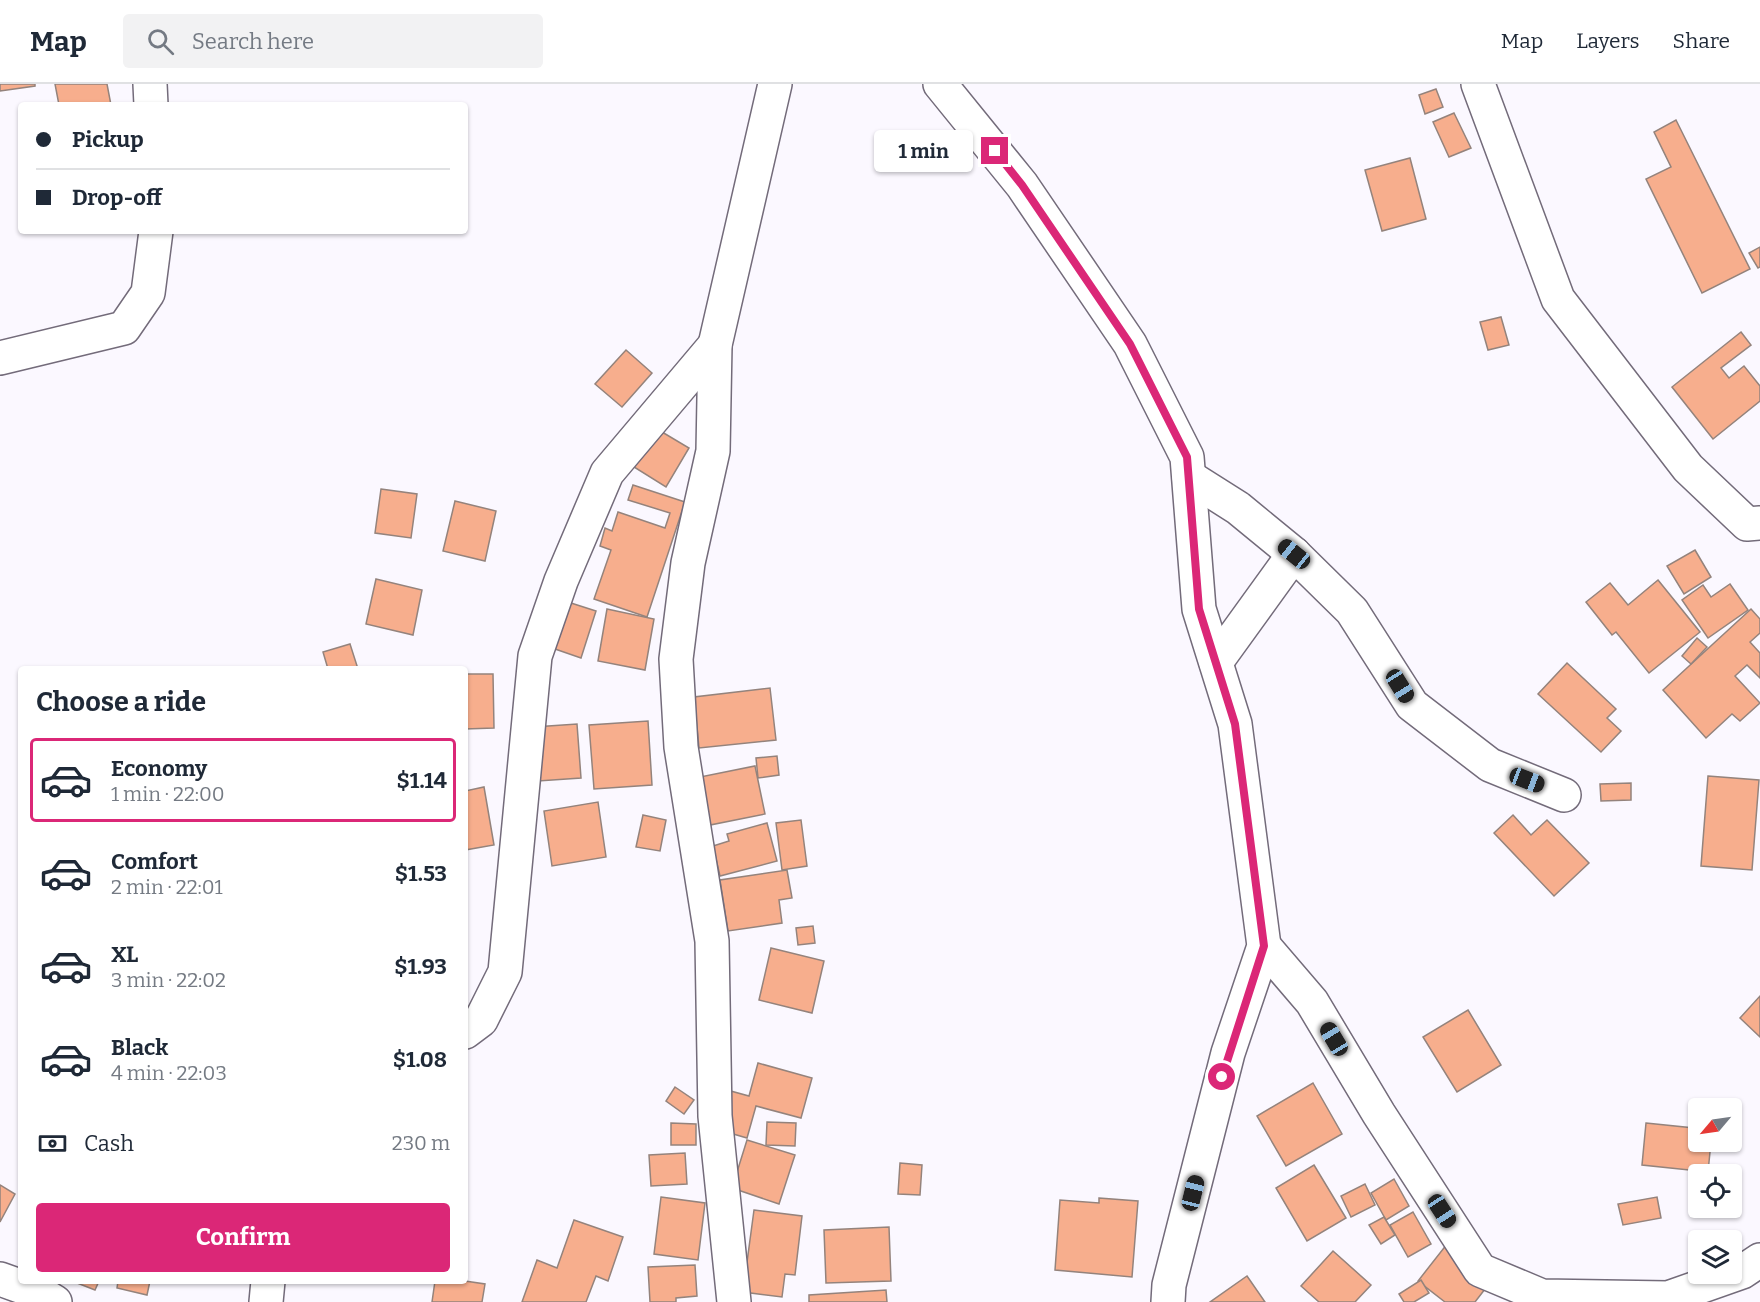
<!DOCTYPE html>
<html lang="en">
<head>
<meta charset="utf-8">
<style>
	:root { --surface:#fff; --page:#f2f2f3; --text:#1f2937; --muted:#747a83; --line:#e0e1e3; --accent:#db2777 }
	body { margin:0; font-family:Bitter,serif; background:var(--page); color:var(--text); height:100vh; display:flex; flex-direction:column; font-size:22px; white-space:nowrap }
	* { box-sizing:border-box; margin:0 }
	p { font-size:20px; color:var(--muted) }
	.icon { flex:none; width:33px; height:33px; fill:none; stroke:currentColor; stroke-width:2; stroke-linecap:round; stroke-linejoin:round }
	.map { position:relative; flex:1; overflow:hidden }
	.drawer { position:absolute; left:18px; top:582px; width:450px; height:618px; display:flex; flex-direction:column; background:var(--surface); border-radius:6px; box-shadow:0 2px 4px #0004 }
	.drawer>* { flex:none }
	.hud { position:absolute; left:18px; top:18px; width:450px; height:132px; border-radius:6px; box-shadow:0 2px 4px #0004; display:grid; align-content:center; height:132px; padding:0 18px; background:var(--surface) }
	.needle { width:39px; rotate:241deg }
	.tools { position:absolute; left:1688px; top:1014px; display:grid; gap:12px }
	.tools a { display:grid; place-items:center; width:54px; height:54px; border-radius:6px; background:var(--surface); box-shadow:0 2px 4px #0004; font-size:30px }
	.end { position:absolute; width:27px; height:27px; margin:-14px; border:8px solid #db2777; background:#fff; box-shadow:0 0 0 3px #fff }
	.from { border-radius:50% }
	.bubble { position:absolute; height:42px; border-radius:6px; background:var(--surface); box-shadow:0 2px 4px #0004; font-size:20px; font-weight:700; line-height:42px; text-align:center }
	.car { position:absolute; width:18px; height:36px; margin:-18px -9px; border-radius:8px; box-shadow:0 0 4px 2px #0007; background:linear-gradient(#222 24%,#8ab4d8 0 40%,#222 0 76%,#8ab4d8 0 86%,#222 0) }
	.hud b { display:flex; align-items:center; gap:21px; height:57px; font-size:22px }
	.hud b+b { border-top:2px solid var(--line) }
	.hud i { width:15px; height:15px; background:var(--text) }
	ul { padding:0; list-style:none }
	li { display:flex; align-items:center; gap:18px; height:84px; margin:0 12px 9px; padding:0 6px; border:3px solid transparent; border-radius:6px }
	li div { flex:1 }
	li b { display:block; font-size:22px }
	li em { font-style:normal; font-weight:700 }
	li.current { border-color:var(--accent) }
	li>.icon { width:54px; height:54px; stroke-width:1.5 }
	h2 { padding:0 18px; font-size:27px; line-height:72px }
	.pay { display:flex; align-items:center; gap:15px; height:66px; padding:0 18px; font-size:22px }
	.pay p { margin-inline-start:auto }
	.cta { display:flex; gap:12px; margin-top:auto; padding:12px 18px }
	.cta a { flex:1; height:69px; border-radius:6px; background:var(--accent); color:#fff; font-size:24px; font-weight:700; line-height:69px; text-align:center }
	header { display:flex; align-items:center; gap:36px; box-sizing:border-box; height:84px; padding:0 30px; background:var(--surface); border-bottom:2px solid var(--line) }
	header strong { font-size:28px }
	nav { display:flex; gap:33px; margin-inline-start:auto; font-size:21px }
	.search { width:420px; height:54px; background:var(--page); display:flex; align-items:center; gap:15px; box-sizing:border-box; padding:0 21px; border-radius:6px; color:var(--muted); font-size:22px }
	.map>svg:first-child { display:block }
	.building { fill:#f7ae8d; stroke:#94837c; stroke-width:1.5 }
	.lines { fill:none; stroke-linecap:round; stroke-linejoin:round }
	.street-casing { stroke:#736b7a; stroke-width:36 }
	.street { stroke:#fff; stroke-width:33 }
	.route { stroke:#db2777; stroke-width:8 }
</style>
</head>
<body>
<header>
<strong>Map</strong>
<div class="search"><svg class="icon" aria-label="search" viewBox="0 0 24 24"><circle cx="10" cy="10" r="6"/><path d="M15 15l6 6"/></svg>Search here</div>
<nav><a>Map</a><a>Layers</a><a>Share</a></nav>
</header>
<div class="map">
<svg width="1760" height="1218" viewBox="0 0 1760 1218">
	<rect width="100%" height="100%" fill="#fbf8ff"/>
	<!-- building -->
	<g class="building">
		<polygon points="0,0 35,0 35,2 0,7"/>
		<polygon points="55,0 107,0 111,21 59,21"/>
		<polygon points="1436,5 1443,23 1425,30 1419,11"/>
		<polygon points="1454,29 1471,64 1449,73 1433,38"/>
		<polygon points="1676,36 1750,185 1702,209 1646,95 1671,83 1654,48"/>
		<polygon points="1410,74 1426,135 1382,147 1365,86"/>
		<polygon points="1760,163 1760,183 1758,184 1749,169"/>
		<polygon points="1501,233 1509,261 1488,266 1480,238"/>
		<polygon points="1741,248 1751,261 1721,284 1729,294 1744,282 1760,302 1760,317 1713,355 1672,303"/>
		<polygon points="626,266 652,289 622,323 595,300"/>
		<polygon points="657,345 689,364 666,403 634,383"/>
		<polygon points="633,401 685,418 647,533 594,515 611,466 600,462 605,444 612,447 618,428 665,444 670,429 628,416"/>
		<polygon points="381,405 417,410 411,454 375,449"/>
		<polygon points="455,417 496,427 485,477 443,467"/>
		<polygon points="1695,466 1711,493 1684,510 1667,482"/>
		<polygon points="376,495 422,506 413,551 366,540"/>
		<polygon points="1658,496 1700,548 1649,589 1616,548 1612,551 1586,518 1610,499 1628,521"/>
		<polygon points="1730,500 1748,526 1708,554 1682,516 1703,501 1711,513"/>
		<polygon points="571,519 596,527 581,574 555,565"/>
		<polygon points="607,525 654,535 645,586 598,577"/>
		<polygon points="1751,525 1760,535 1760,549 1750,558 1760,569 1760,594 1747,581 1735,592 1760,619 1740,637 1732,630 1706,654 1663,606"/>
		<polygon points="1697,554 1707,563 1691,580 1682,572"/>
		<polygon points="350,560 358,585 328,585 323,568"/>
		<polygon points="1567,579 1616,625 1607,634 1621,647 1601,668 1538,610"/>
		<polygon points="465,590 493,590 494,644 465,645"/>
		<polygon points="770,604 776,656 699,664 694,613"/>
		<polygon points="648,637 652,701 594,705 589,641"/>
		<polygon points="577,640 581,694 538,697 534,643"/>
		<polygon points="777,672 779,691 758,694 756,674"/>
		<polygon points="755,682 765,730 705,742 695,694"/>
		<polygon points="1708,692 1759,696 1752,786 1701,782"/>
		<polygon points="1631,699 1631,716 1601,717 1600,700"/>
		<polygon points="484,703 494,761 465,766 465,707"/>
		<polygon points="598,718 606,773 552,782 544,727"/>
		<polygon points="643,731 666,736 660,767 636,763"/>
		<polygon points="1513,731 1531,751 1547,736 1589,779 1554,812 1494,749"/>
		<polygon points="801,736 807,782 782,786 776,739"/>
		<polygon points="767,739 777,777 720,792 713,762 729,757 727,750"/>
		<polygon points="787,786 792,814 779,816 782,839 728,847 720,796"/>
		<polygon points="813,842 815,859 798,861 796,844"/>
		<polygon points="771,864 824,877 812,929 759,916"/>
		<polygon points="1760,912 1760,953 1740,934"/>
		<polygon points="1468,926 1501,981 1457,1008 1423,953"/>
		<polygon points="758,979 812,994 801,1034 756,1022 747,1054 716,1045 727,1006 749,1012"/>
		<polygon points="1313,999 1342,1050 1286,1082 1257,1032"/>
		<polygon points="675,1003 694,1016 684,1030 666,1017"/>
		<polygon points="767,1038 796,1039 795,1062 766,1061"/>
		<polygon points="671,1039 696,1040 696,1061 671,1061"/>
		<polygon points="1646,1039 1694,1044 1693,1055 1711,1058 1708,1088 1642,1081"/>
		<polygon points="747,1056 795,1071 779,1120 732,1104"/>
		<polygon points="685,1069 687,1100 651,1102 649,1071"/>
		<polygon points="900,1079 922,1081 920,1111 898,1110"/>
		<polygon points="1314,1081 1346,1134 1307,1157 1276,1104"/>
		<polygon points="1394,1095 1409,1122 1386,1136 1371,1109"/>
		<polygon points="1365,1100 1375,1121 1351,1133 1341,1112"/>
		<polygon points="0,1101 15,1110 0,1138"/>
		<polygon points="661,1113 705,1119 698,1176 654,1170"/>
		<polygon points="1657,1113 1661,1134 1623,1141 1618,1120"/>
		<polygon points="1099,1114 1138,1117 1132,1193 1055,1186 1060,1116 1099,1119"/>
		<polygon points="754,1126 802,1132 795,1191 785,1190 782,1213 743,1208"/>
		<polygon points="1413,1128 1431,1160 1408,1173 1390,1141"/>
		<polygon points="1384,1133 1395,1151 1381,1160 1369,1141"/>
		<polygon points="574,1136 623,1153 608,1197 596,1192 586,1218 522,1218 537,1176 557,1184"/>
		<polygon points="889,1143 891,1197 826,1199 824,1146"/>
		<polygon points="1447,1160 1492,1196 1475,1218 1445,1218 1418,1197"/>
		<polygon points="1333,1167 1371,1201 1355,1218 1319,1218 1301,1202"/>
		<polygon points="695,1181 697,1212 676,1214 676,1218 650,1218 648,1183"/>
		<polygon points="1247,1192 1265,1218 1210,1218"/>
		<polygon points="1421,1196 1429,1209 1414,1218 1404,1218 1399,1210"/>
		<polygon points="72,1197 99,1197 95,1206"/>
		<polygon points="118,1197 150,1197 147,1211 117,1204"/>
		<polygon points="435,1197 465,1197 485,1200 482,1218 432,1218"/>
		<polygon points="886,1206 887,1218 809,1218 809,1211"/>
	</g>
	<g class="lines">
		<!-- street casing -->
		<g class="street-casing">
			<g id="street">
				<polyline points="150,0 151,21"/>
				<polyline points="940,0 1022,101 1130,260 1187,373 1199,525 1235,640 1264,862 1228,969 1169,1201 1168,1218"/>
				<polyline points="1478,0 1558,215 1688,384 1747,440 1760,439"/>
				<polyline points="0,274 124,244 148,209 156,147"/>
				<polyline points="1189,393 1238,424 1294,470 1352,527 1412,621 1490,681 1564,711"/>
				<polyline points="1216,578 1294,470"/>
				<polyline points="1264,862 1312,918 1379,1030 1480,1186 1542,1212 1668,1214 1742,1188 1760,1176"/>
				<polyline points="465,948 481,936 505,888 535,572 561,497 607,389 715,261"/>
				<polyline points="0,1195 42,1210 55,1218"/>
				<polyline points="266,1218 268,1197"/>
				<polyline points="734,1218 715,1032 712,857 681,663 676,575 688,479 713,367 715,261 775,0"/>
			</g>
		</g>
		<!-- street -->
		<use href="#street" class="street"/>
	</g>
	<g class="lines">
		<!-- route -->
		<polyline class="route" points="995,67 1022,101 1130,260 1187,373 1199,525 1235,640 1264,862 1222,993"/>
	</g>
</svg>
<div class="tools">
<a><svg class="needle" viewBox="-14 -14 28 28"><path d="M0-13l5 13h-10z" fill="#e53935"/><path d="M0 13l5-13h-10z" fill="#747a83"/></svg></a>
<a><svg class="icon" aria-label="locate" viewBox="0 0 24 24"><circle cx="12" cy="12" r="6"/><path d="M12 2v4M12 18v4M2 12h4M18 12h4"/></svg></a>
<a><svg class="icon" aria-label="layers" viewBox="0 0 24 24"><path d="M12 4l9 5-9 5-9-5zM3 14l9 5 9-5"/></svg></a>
</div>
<i class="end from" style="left:1222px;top:993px"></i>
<i class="end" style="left:995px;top:67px"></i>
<div class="bubble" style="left:874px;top:46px;width:99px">1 min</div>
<i class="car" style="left:1294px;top:470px;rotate:309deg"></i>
<i class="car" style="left:1400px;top:602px;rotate:148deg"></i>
<i class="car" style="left:1527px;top:696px;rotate:111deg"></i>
<i class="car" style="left:1334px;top:955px;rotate:329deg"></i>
<i class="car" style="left:1193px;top:1109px;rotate:14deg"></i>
<i class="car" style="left:1442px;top:1127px;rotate:147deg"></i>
<div class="hud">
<b><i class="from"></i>Pickup</b>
<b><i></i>Drop-off</b>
</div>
<section class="drawer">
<h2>Choose a ride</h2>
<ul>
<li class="current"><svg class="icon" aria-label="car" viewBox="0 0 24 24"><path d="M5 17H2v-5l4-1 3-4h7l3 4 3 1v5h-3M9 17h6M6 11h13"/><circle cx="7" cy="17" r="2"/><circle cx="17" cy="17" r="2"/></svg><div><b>Economy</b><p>1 min · 22:00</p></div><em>$1.14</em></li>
<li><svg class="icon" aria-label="car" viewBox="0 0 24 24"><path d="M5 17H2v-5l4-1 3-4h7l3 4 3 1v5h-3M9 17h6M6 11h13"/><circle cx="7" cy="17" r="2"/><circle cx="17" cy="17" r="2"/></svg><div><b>Comfort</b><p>2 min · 22:01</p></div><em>$1.53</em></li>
<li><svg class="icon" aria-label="car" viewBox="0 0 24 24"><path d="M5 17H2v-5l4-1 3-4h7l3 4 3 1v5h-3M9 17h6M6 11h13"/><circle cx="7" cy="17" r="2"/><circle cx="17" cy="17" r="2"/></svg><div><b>XL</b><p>3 min · 22:02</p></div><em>$1.93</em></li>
<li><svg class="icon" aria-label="car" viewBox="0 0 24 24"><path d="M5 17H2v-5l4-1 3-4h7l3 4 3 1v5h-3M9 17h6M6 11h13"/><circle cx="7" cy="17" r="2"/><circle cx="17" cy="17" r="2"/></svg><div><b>Black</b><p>4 min · 22:03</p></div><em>$1.08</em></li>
</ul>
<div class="pay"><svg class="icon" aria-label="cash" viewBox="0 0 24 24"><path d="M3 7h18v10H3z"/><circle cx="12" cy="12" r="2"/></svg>Cash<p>230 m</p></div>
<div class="cta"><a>Confirm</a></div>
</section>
</div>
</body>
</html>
